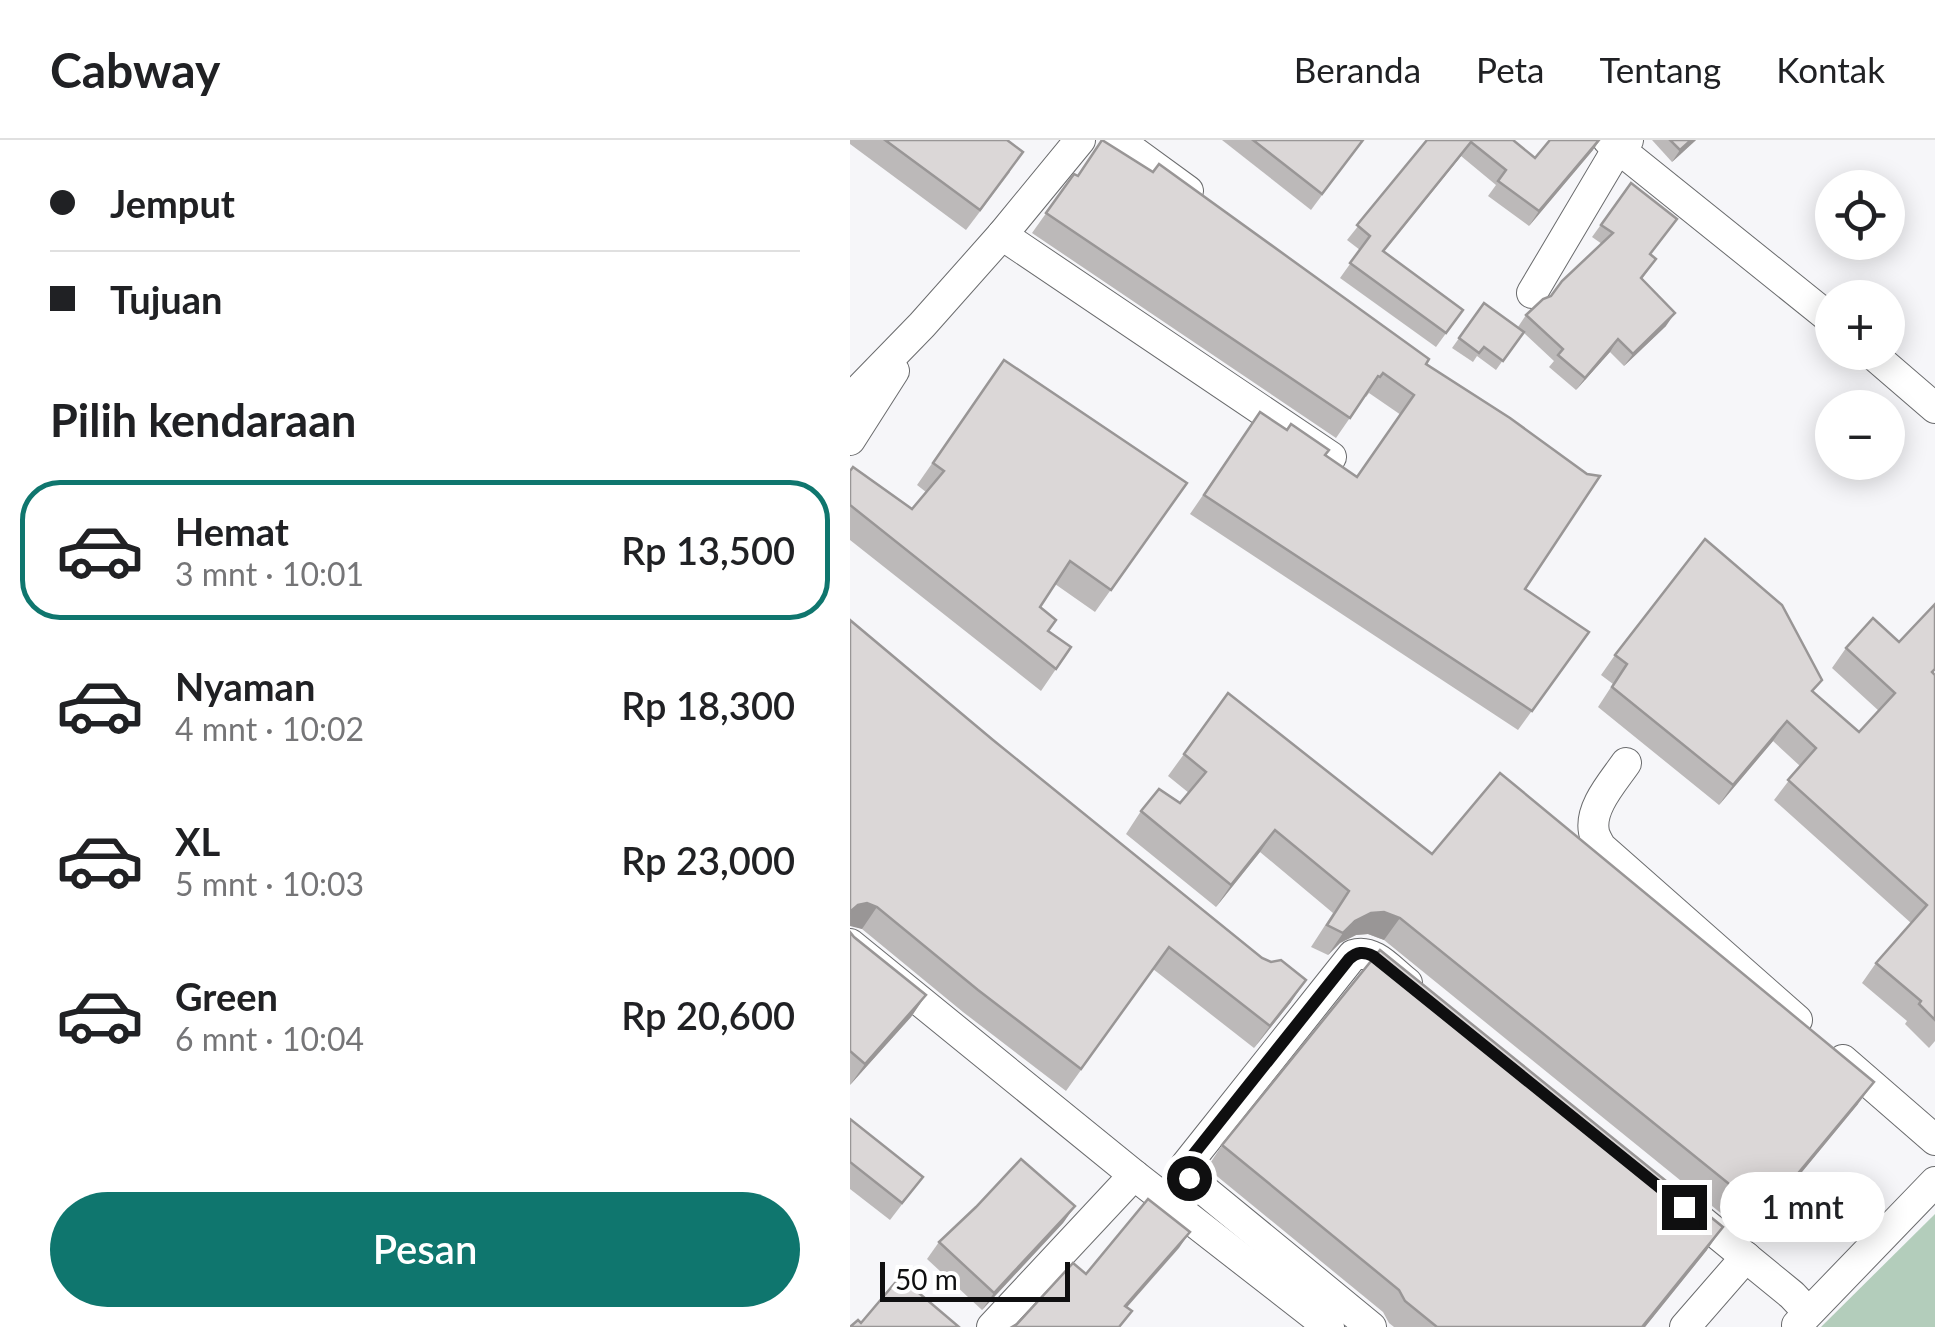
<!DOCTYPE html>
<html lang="id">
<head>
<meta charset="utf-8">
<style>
	:root { --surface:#fff; --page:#f2f2f2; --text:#202124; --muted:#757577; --line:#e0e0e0; --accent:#0f766e }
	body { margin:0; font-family:Lato,sans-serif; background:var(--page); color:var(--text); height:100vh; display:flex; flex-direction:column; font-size:38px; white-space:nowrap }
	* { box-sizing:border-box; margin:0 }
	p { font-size:32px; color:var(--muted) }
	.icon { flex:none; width:55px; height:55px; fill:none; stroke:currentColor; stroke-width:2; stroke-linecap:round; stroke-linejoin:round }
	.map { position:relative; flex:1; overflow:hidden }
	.drawer { display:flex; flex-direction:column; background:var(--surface); width:850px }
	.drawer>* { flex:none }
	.guide { display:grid; align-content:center; height:220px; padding:0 50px; background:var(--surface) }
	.buttons { position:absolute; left:965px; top:30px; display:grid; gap:20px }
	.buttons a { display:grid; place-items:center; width:90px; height:90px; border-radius:50%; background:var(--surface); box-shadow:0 5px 25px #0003; font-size:50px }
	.scale { position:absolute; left:30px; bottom:25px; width:190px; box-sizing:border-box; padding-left:10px; border:5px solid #0f0f10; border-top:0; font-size:28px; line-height:35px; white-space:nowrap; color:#0f0f10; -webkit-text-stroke:8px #fff; paint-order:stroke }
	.end { position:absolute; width:45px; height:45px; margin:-22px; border:12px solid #0f0f10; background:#fff; box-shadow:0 0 0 5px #fff }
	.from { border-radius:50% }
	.bubble { position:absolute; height:70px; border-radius:35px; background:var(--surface); box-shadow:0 5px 25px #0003; font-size:32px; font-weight:600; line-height:70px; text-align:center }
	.guide b { display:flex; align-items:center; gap:35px; height:95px; font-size:38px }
	.guide b+b { border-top:2px solid var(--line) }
	.guide i { width:25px; height:25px; background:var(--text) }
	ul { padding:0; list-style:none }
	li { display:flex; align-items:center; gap:30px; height:140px; margin:0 20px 15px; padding:0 30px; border:5px solid transparent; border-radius:40px }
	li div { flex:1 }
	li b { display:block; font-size:38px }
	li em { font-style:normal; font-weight:600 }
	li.current { border-color:var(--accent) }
	li>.icon { width:90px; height:90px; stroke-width:1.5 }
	h2 { padding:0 50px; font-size:45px; line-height:120px }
	.action { display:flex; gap:20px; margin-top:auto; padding:20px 50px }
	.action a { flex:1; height:115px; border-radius:60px; background:var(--accent); color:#fff; font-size:40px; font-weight:600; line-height:115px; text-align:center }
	header { display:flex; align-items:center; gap:60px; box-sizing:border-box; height:140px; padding:0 50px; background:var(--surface); border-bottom:2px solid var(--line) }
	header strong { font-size:48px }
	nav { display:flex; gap:55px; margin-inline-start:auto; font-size:35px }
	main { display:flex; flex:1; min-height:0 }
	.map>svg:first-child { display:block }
	.green { fill:#b3cdbb }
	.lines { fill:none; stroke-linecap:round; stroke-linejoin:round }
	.minor-casing { stroke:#6a6b6d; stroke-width:32 }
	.minor { stroke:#fff; stroke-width:30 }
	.wall { fill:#bcb9b9 }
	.shaded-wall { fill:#999696 }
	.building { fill:#dbd7d7; stroke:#999696; stroke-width:2.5 }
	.route { stroke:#0f0f10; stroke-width:12 }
</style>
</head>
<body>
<header>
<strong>Cabway</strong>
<nav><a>Beranda</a><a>Peta</a><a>Tentang</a><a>Kontak</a></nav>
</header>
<main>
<section class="drawer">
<div class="guide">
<b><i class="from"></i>Jemput</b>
<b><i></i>Tujuan</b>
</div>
<h2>Pilih kendaraan</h2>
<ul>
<li class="current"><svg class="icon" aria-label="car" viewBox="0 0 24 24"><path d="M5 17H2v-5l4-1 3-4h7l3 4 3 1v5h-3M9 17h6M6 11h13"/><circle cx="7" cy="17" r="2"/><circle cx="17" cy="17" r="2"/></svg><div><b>Hemat</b><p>3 mnt · 10:01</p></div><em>Rp 13,500</em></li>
<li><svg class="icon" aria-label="car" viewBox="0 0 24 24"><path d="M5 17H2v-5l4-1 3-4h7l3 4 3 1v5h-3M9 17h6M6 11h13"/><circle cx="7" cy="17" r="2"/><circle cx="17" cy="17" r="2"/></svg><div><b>Nyaman</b><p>4 mnt · 10:02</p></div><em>Rp 18,300</em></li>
<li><svg class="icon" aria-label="car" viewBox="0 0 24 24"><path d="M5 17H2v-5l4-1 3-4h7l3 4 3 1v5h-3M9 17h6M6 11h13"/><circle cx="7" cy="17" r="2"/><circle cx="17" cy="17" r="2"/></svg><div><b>XL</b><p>5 mnt · 10:03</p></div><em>Rp 23,000</em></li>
<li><svg class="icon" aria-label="car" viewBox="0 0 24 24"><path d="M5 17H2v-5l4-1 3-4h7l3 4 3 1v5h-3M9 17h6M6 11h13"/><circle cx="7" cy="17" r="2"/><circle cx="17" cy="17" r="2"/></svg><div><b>Green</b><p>6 mnt · 10:04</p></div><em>Rp 20,600</em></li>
</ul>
<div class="action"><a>Pesan</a></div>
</section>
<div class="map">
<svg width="1085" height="1187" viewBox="0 0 1085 1187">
	<rect width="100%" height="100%" fill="#f6f6f9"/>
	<!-- green -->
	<polygon class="green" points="1085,1074 1085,1187 971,1187"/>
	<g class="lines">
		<!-- minor casing -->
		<g class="minor-casing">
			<g id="minor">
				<polyline points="268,0 338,51"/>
				<polyline points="758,0 982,180"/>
				<polyline points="152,95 481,317"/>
				<polyline points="682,153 768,8 778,0"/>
				<polyline points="1020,212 1085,268"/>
				<polyline points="0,259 72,185 152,95 230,0"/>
				<polyline points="0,300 44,231"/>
				<path d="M776,623c-13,19 -37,45 -32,69 0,3 6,14 8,16l195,172"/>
				<polyline points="0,804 284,1035 479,1187"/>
				<polyline points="993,920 1085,1000"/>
				<polyline points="838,1070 942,1155 958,1172"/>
				<polyline points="947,1185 1085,1042"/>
				<polyline points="142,1187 284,1035"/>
				<path d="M521,1187l-178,-146 -6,-6 -1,-10 167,-210c21,-7 38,16 54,28"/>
				<polyline points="835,1187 896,1117"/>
			</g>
		</g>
		<!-- minor -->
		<use href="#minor" class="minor"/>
	</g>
	<!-- wall -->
	<g class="wall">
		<polygon points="0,0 157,0 160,32 116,90 0,4"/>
		<polygon points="372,0 513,0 461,70"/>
		<polygon points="577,0 663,0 685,18 743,10 679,86 638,56 646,45 611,16 534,112 613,170 586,207 490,138 510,110 497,100"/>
		<polygon points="802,0 846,0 822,22"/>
		<polygon points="224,34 576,224 675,449 739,492 668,590 340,374 410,272 507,337 551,275 519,253 516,257 515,256 486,298 182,93"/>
		<polygon points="781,43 801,114 806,119 792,139 816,186 774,226 760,212 726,250 699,227 704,221 673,192 646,230 627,216 623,222 602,208 634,163 668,187 676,175 701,156 752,104 742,97"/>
		<polygon points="154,220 337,343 245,472 205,444 190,467 199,491 221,507 191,551 0,400 0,331 62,369 76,352 67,345"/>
		<polygon points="0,480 441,862 404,908 303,829 216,951 113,872 12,789 2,785"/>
		<polygon points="996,508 1085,535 1085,901 1079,908 1055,884 1057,881 1012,843 1026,823 1061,783 924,660 950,626 923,601 869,665 748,567 763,544 751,535 765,515 963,551 1009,592 1029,571 982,528"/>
		<polygon points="334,614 582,714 1008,964 899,1096 534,800 518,794 506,795 490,803 478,815 461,807 483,773 410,712 366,767 276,694 291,671 330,663 339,653 318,636"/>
		<polygon points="0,792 4,797 76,855 61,877 0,945"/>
		<polygon points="0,979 73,1037 40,1080 0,1049"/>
		<polygon points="372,1005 857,1110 795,1187 544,1187 539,1183 533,1172 357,1028"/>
		<polygon points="225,1066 213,1083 132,1170 77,1119 89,1102 126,1067"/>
	</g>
	<!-- shaded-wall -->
	<g class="shaded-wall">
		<polygon points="750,0 743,10 679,86 689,71"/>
		<polygon points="841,0 846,0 822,22 830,10"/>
		<polygon points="621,2 611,16 522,125 533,111"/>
		<polygon points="825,173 816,186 774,226 783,214"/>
		<polygon points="768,199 760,212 726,250 735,238"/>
		<polygon points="937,581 923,601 869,665 883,645"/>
		<polygon points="425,690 410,712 366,767 381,745"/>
		<polygon points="17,763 27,767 12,789 0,786 0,771 8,765"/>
		<polygon points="534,772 550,778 534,800 518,794 506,795 490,803 478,815 493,793 505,781 521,773"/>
		<polygon points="456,840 441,862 404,908 420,886"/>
		<polygon points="76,855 61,877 0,945 15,924"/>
		<polygon points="1024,942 1008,964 899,1096 915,1073"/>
		<polygon points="225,1066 213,1083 132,1170 144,1153"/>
		<polygon points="873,1087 857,1110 795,1187 792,1187"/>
		<polygon points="340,1092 329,1108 264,1182 275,1166"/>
	</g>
	<!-- building -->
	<g class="building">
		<polygon points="35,0 157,0 173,12 130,70"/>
		<polygon points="252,0 303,32 309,24 579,219 576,224 660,278 737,334 750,336 675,449 739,492 682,571 354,355 410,272 437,290 441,284 479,310 475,315 507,337 564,255 533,233 530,237 528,236 500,278 196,73 224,34 228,36"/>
		<polygon points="403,0 513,0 472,54"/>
		<polygon points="577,0 663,0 685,18 700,0 749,0 689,71 648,41 656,30 621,2 533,111 613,170 596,193 500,123 520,96 507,85"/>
		<polygon points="820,0 841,0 830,10"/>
		<polygon points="781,43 827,79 800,114 806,119 791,138 825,173 783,214 768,199 735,238 708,215 713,209 676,175 693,159 701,156 712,141 763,93 751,85"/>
		<polygon points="634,163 674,192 653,221 634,207 629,213 609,198"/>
		<polygon points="154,220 337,343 261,450 220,421 190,467 206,480 198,491 221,507 206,529 0,365 0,331 3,327 62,369 94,331 83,323"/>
		<polygon points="855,399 932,465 972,540 962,551 1009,592 1045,553 996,508 1023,478 1049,502 1085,464 1085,529 1082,532 1085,535 1085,880 1069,864 1071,861 1026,823 1077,765 938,640 966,608 937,581 883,645 762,547 777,524 765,515"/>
		<polygon points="0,480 143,600 412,818 421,822 431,820 456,840 420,886 319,807 231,929 128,850 27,767 17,763 8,765 0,772"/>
		<polygon points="378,553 582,714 650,633 1024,942 915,1073 550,778 534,772 521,773 505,781 493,793 477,785 499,751 425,690 381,745 291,671 309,649 330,663 356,632 334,614"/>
		<polygon points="0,792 4,797 76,855 15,924 0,911"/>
		<polygon points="530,810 873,1087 792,1187 587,1187 555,1161 549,1150 372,1005"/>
		<polygon points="0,979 73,1037 52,1063 0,1022"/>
		<polygon points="171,1019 225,1066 144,1153 89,1102 126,1067"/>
		<polygon points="298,1059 340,1092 275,1166 282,1171 269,1187 162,1187 167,1184 223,1123 236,1134"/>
		<polygon points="50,1137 109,1187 0,1187 8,1180 11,1183"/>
	</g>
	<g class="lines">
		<!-- route -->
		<path class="route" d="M339,1038l-3,-8 3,-10 160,-201c8,-7 14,-8 24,-3l311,251"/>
	</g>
</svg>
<div class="buttons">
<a><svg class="icon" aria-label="locate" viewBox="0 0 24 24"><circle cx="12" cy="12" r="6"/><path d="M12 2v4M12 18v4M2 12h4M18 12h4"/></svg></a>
<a>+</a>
<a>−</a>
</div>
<div class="scale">50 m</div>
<i class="end from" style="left:339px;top:1038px"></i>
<i class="end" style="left:834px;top:1067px"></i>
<div class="bubble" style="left:870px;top:1032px;width:165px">1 mnt</div>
</div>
</main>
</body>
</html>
